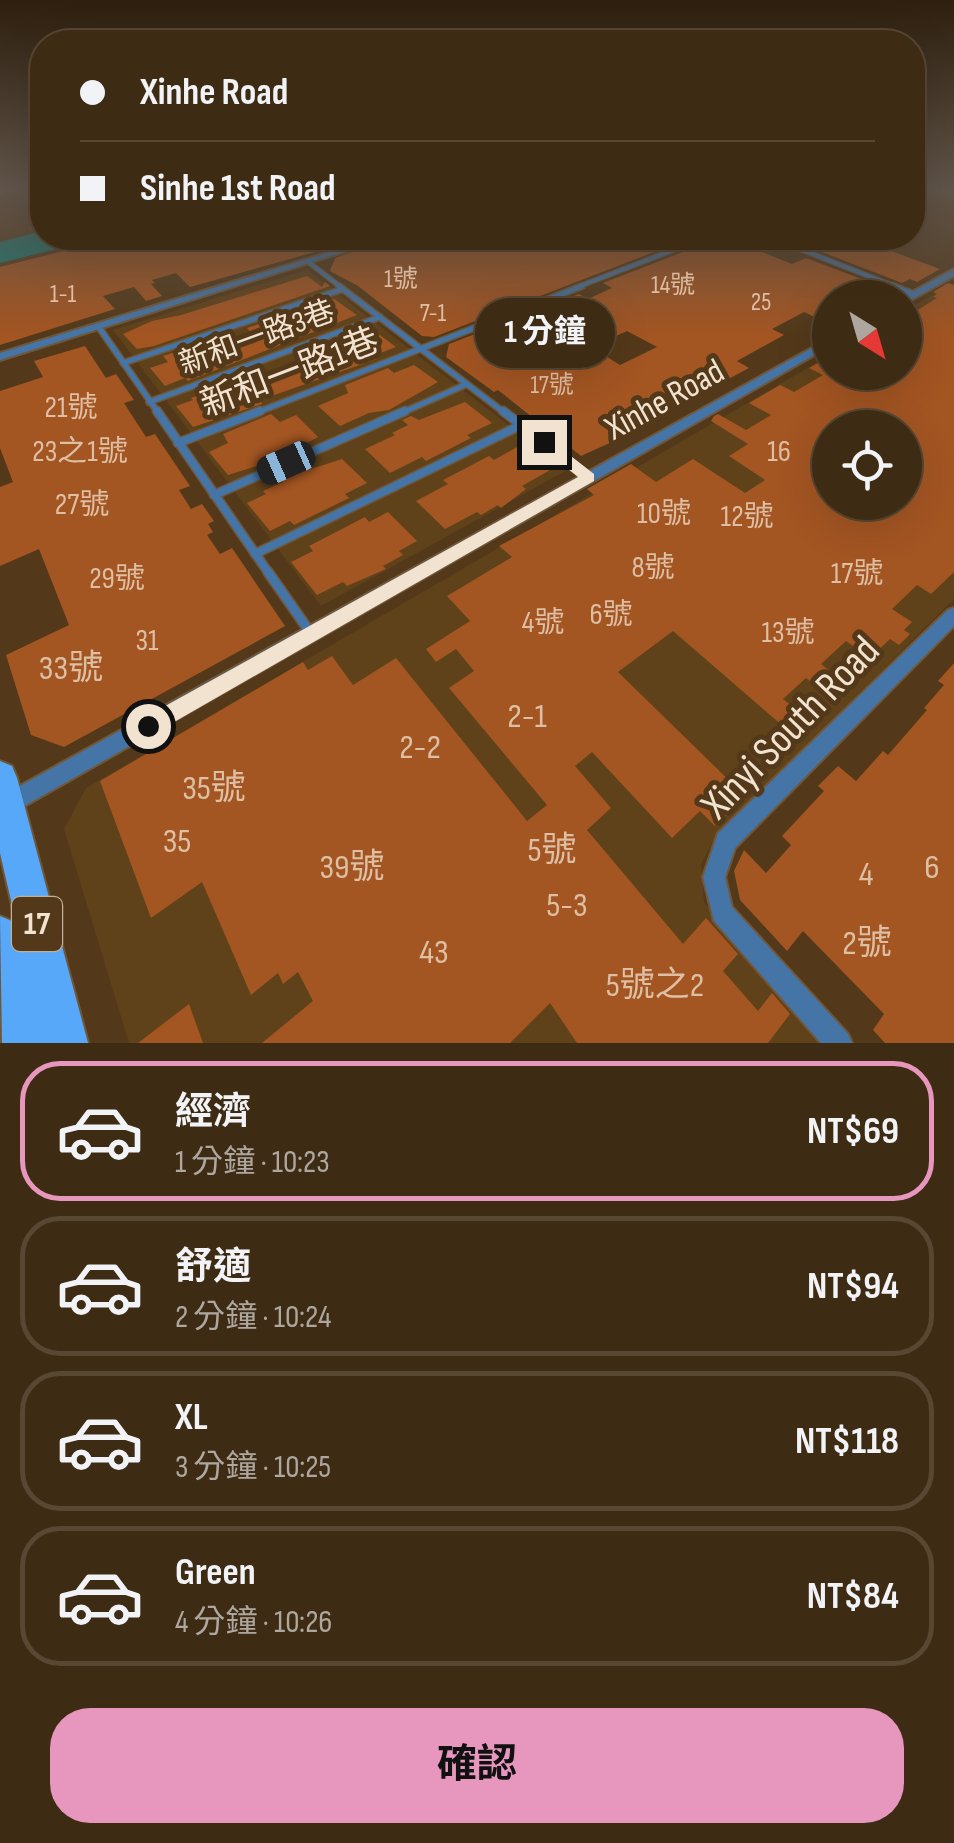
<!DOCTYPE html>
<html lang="zh-TW">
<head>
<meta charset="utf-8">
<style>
	:root { --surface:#3e2b13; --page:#493721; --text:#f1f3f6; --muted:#ada7a0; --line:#574733; --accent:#e797bd }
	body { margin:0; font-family:"Sofia Sans Condensed","Noto Sans TC",sans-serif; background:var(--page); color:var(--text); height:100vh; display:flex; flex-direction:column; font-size:38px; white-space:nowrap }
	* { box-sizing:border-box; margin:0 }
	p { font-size:32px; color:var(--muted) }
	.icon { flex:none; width:55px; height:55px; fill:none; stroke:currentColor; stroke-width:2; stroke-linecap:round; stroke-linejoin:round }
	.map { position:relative; height:1043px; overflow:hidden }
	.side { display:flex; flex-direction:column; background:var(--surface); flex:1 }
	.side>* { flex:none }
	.top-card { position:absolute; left:30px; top:30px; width:895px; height:220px; border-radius:40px; box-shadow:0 10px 40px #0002,0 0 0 2px var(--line); display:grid; align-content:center; height:220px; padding:0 50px; background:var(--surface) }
	.needle { width:65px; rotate:143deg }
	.buttons { position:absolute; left:812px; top:280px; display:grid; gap:20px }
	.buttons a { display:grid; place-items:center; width:110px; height:110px; border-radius:50%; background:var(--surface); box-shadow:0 10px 40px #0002,0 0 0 2px var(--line); font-size:50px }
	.end { position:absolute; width:45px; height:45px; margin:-22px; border:12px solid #f2e2d0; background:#111; box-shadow:0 0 0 5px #111 }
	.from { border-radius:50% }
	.bubble { position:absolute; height:70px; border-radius:35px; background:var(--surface); box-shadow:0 10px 40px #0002,0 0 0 2px var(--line); font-size:32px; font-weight:700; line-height:70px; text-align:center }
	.car { position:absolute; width:30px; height:60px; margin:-30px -15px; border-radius:12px; box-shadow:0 0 8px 2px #0007; background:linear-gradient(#222 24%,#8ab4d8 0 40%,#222 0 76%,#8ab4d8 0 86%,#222 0) }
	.top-card b { display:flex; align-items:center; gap:35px; height:95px; font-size:38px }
	.top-card b+b { border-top:2px solid var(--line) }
	.top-card i { width:25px; height:25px; background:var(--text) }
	ul { padding:18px 0 0; list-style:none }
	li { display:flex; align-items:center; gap:30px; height:140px; margin:0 20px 15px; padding:0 30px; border:5px solid var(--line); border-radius:40px }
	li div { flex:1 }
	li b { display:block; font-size:38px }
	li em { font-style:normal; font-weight:700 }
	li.current { border-color:var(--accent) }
	li>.icon { width:90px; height:90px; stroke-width:1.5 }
	.cta { display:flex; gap:20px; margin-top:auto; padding:20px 50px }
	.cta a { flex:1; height:115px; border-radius:40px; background:var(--accent); color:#111; font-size:40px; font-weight:700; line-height:115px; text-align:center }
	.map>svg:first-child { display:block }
	.built { fill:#60421a; fill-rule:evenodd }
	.water { fill:#0d7e7a }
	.building { fill:#a35522; fill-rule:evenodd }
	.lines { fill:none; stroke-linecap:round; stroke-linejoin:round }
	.lane-far3-casing { stroke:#70573a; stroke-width:6 }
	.lane-far2-casing { stroke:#70573a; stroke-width:8 }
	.lane-far1-casing { stroke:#70573a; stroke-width:11 }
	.lane-casing { stroke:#70573a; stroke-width:12 }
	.street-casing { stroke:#70573a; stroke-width:4 }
	.secondary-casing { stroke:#70573a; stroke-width:4 }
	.primary-casing { stroke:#70573a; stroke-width:4 }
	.lane-far3 { stroke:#4575a7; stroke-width:4 }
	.lane-far2 { stroke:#4575a7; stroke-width:5 }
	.lane-far1 { stroke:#4575a7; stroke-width:8 }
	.lane { stroke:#4575a7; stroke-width:9 }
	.street { fill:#4575a7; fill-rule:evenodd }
	.secondary { fill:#4092e1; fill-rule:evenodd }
	.primary { fill:#57a8f9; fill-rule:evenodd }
	.route { fill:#f2e2d0 }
	.labels { text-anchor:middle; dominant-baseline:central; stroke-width:10; stroke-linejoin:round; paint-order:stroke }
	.far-number-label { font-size:25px; fill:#debfa4 }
	.far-street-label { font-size:30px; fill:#f2e2d0; stroke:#533919 }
	.number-label { font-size:30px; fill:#debfa4 }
	.shield { fill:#533919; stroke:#c2af99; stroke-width:2.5 }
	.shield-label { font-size:32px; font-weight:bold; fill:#f2e2d0 }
	.street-label { font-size:35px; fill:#f2e2d0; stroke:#533919 }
	.near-number-label { font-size:35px; fill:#debfa4 }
	.near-street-label { font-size:42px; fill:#f2e2d0; stroke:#533919 }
</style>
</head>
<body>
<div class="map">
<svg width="954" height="1043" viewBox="0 0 954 1043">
	<rect width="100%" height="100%" fill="#533919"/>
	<!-- built -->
	<g class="built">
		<polygon points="307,270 567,470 321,606 113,330"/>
		<path d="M954,283v316l-237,235 -16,30 3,38 123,141h-698l-65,-214 22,-41 744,-433v17h75v-61zM830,428h75v74h-75z"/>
	</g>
	<!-- water -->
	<polygon class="water" points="42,231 42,238 100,238 0,263 0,242"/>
	<!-- building -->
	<g class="building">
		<polygon points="115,238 285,238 291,242 306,238 365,238 190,287 176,273 152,280 155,283 151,284 162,296 146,301 134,287 103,296 115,309 0,345 0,267"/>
		<polygon points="392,238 394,243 418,238 690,238 434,337 422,336 358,286 330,271 335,258"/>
		<path d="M710,238h56l10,8 -14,6 30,12 14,-6 79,30 2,7 -57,3v26l-26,-12 -32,17 12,6 -47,26 12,7 -28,15 -6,-3 -29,16 -4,-2 -47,26 10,7 -64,29 -83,-66 -4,2 -48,-35 3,-13 130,-50 9,5 24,-11 -9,-5 103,-40zM627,331l30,16 -37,18 -29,-18z"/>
		<polygon points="786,238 856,238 940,269 917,282 910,279 902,283"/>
		<polygon points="307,276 322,287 325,282 330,286 154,346 137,349 123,334 152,321 181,315"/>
		<path d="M948,283l6,2v287l-23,22 -14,-9 -25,24 20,13 -8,8 6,4 -11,11 -9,-6 -20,19 -24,-17 -25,23 28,22 -15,14 -28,-22 -23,21 24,19 -16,15 -118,-102 -55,41 122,119 -17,17 5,6 -13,12 -15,-15 -28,27 -80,-86 -17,14 36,42 -24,22 96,114 23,-26 32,36 -15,17 35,40 14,-18 18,21 -22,29h-191l-27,-40 -40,40h-248l51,-42 -15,-29 -15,12 -5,-11 -27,22 -49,-113 -51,36 -51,-137 203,-119 5,8 24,-14 21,29 43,-27 131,163 20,-16 -98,-117 25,-17 -18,-22 -20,13 -10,-13 44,-28 -23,-25 65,-39 -13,-11 95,-51 -7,-6 44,-25 25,18 37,-23 52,34 20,-13 -36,-24 19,-12 -37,-23 3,-5 4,-2 28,16 25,-15 -22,-12 31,-18 14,7 29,-17 -14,-7 21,-12v16h75v-54l32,-20 -4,-1 4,-3 -4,-2zM830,428h75v74h-75z"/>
		<polygon points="334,299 357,315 188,381 185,378 165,386 150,368 168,362 163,356 209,341 215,346 252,333 247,328"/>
		<polygon points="376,332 396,347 373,356 377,359 260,400 262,404 193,427 176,406 193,400 191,398 199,395 196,391 243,374 248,379 262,375 310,356 305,351 347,336 353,340"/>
		<polygon points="85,346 106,378 116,374 134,400 124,403 146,437 155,434 190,486 179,490 191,509 202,504 214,521 208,524 213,532 207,535 220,554 232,548 285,626 64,747 31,735 6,655 69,625 39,549 0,566 0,487 13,482 0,448 0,391 43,377 34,361"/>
		<polygon points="414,365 438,382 389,410 369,413 340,426 318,406 348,393 345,385 388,368 394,373"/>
		<polygon points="465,402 492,423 467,435 471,438 426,461 422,457 390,473 365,449 395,435 392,433 408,425 402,420 411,416 419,420"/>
		<polygon points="271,414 280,422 296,415 318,437 273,461 228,475 209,452 228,443 223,434"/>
		<polygon points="519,446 550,470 522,486 526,489 501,508 498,505 481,515 477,512 445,529 416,501 448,484 443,480 489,456 494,460"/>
		<polygon points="342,459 367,483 345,494 349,498 294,525 290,521 270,531 247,503 266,494 263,491 283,482 280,479"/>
		<polygon points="388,512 417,541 399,551 403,555 383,566 386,569 347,586 343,582 317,595 291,562 313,551 309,546 365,517 369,522"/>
		<polygon points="954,663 954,1043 885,1043 873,1030 884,1014 803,931 787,951 740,900 734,871 744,850 766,873 791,845 782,836 824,791 818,786 838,766 856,781 883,751 888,755 927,710 924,708 944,685 938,681"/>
		<polygon points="189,1004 203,1043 138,1043"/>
	</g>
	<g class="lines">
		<!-- lane-far3 casing -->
		<g class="lane-far3-casing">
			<g id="lane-far3">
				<polyline points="772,238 899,288"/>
				<polyline points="307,261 342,288"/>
				<polyline points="575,288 704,238"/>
			</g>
		</g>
		<!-- lane-far2 casing -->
		<g class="lane-far2-casing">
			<g id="lane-far2">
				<polyline points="339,286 506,414"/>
				<polyline points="893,286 914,294"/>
				<polyline points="98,326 159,414"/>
				<polyline points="123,363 343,289"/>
				<polyline points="149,402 380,317"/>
				<polyline points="253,414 582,286"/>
				<polyline points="399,414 467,384"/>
			</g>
		</g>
		<!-- lane-far1 casing -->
		<g class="lane-far1-casing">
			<g id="lane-far1">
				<polyline points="157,411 270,575"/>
				<polyline points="503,411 589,477"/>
				<polyline points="178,443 260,411"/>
				<polyline points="214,495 405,411"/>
				<polyline points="255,554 521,425"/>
			</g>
		</g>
		<!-- lane casing -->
		<g class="lane-casing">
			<polyline id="lane" points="268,572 312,635"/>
		</g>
		<!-- street casing -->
		<g class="street-casing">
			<g id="street">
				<polygon points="932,189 954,189 954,193"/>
				<polygon points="376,238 388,238 0,360 0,353"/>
				<polygon points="954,269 954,276 909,301 905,302 905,298 901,298"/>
				<polygon points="830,338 830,346 0,820 0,797"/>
				<polygon points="954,608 954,626 735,848 725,877 732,907 848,1034 852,1043 821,1043 714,921 703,877 718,833 948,610"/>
			</g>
		</g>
		<!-- secondary casing -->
		<g class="secondary-casing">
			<polygon id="secondary" points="0,189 13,189 0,194"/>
		</g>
		<!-- primary casing -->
		<g class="primary-casing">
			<polygon id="primary" points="0,761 12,766 17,778 88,1043 2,1043 0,916 14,922 18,931 0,853"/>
		</g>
		<!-- lane-far3 -->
		<use href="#lane-far3" class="lane-far3"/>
		<!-- lane-far2 -->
		<use href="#lane-far2" class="lane-far2"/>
		<!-- lane-far1 -->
		<use href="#lane-far1" class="lane-far1"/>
		<!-- lane -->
		<use href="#lane" class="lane"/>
		<!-- street -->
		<use href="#street" class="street"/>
		<!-- secondary -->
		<use href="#secondary" class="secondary"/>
		<!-- primary -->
		<use href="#primary" class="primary"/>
	</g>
	<!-- sky -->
	<linearGradient id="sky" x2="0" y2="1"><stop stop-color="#2e1f0e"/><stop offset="0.56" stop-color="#605449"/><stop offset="1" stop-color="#605449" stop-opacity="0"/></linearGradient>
	<rect width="954" height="335" fill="url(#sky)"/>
	<!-- route -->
	<polygon class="route" points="538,439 549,439 594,474 594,481 155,733 140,733 137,726 140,720 578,477 538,445"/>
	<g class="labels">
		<!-- far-number labels -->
		<g class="far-number-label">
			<text x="401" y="279">1號</text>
			<text x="673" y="285">14號</text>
			<text x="63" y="294">1-1</text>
			<text x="761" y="302">25</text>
			<text x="433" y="313">7-1</text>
			<text x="552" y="385">17號</text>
		</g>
		<!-- far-street labels -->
		<g class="far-street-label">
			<text transform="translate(257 338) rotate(-20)">新和一路3巷</text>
		</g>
		<!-- number labels -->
		<g class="number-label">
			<text x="71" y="408">21號</text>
			<text x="80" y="452">23之1號</text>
			<text x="779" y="452">16</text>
			<text x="82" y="505">27號</text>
			<text x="664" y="514">10號</text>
			<text x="747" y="517">12號</text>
			<text x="653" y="568">8號</text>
			<text x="857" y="574">17號</text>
			<text x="117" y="579">29號</text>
			<text x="611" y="615">6號</text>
			<text x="543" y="623">4號</text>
			<text x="788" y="633">13號</text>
			<text x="147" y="641">31</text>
		</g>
		<!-- shield labels -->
		<rect class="shield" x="12" y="897" width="50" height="54" rx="8"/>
		<g class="shield-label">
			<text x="37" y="924">17</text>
		</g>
		<!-- street labels -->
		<g class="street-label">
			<text transform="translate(290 373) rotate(-21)">新和一路1巷</text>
			<text transform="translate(665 400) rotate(-29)">Xinhe Road</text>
		</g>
		<!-- near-number labels -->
		<g class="near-number-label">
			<text x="71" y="668">33號</text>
			<text x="527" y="716">2-1</text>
			<text x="420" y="747">2-2</text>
			<text x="214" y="788">35號</text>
			<text x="177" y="841">35</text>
			<text x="552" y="850">5號</text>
			<text x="352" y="867">39號</text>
			<text x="932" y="867">6</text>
			<text x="866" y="874">4</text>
			<text x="567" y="905">5-3</text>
			<text x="867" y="943">2號</text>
			<text x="434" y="952">43</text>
			<text x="655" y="985">5號之2</text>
		</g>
		<!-- near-street labels -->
		<g class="near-street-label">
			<text transform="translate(791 728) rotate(-46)">Xinyi South Road</text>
		</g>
	</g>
</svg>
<div class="buttons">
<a><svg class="needle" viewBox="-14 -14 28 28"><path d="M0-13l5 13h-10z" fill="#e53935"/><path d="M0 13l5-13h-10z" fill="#ada7a0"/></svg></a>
<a><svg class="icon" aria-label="locate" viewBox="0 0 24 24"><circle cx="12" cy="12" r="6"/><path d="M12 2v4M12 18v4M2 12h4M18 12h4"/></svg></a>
</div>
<i class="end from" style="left:148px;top:726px"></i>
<i class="end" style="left:544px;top:442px"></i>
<div class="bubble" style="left:475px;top:298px;width:140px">1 分鐘</div>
<i class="car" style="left:286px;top:463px;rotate:246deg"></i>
<div class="top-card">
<b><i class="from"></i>Xinhe Road</b>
<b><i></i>Sinhe 1st Road</b>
</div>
</div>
<section class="side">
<ul>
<li class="current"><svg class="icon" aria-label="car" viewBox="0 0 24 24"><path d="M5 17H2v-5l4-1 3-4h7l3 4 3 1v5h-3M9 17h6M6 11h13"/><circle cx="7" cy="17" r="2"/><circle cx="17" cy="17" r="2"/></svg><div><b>經濟</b><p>1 分鐘 · 10:23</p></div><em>NT$69</em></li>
<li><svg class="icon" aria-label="car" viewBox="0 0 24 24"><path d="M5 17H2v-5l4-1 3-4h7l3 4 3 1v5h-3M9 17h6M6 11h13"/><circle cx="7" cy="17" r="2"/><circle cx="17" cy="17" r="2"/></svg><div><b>舒適</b><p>2 分鐘 · 10:24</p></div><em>NT$94</em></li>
<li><svg class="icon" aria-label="car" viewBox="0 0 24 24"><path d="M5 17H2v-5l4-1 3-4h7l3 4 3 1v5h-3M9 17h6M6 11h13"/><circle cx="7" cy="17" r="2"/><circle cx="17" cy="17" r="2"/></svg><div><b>XL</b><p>3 分鐘 · 10:25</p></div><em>NT$118</em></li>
<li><svg class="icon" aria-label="car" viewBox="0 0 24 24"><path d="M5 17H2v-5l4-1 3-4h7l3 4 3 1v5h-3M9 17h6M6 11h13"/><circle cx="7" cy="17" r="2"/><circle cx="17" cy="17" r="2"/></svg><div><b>Green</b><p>4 分鐘 · 10:26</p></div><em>NT$84</em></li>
</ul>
<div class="cta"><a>確認</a></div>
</section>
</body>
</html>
